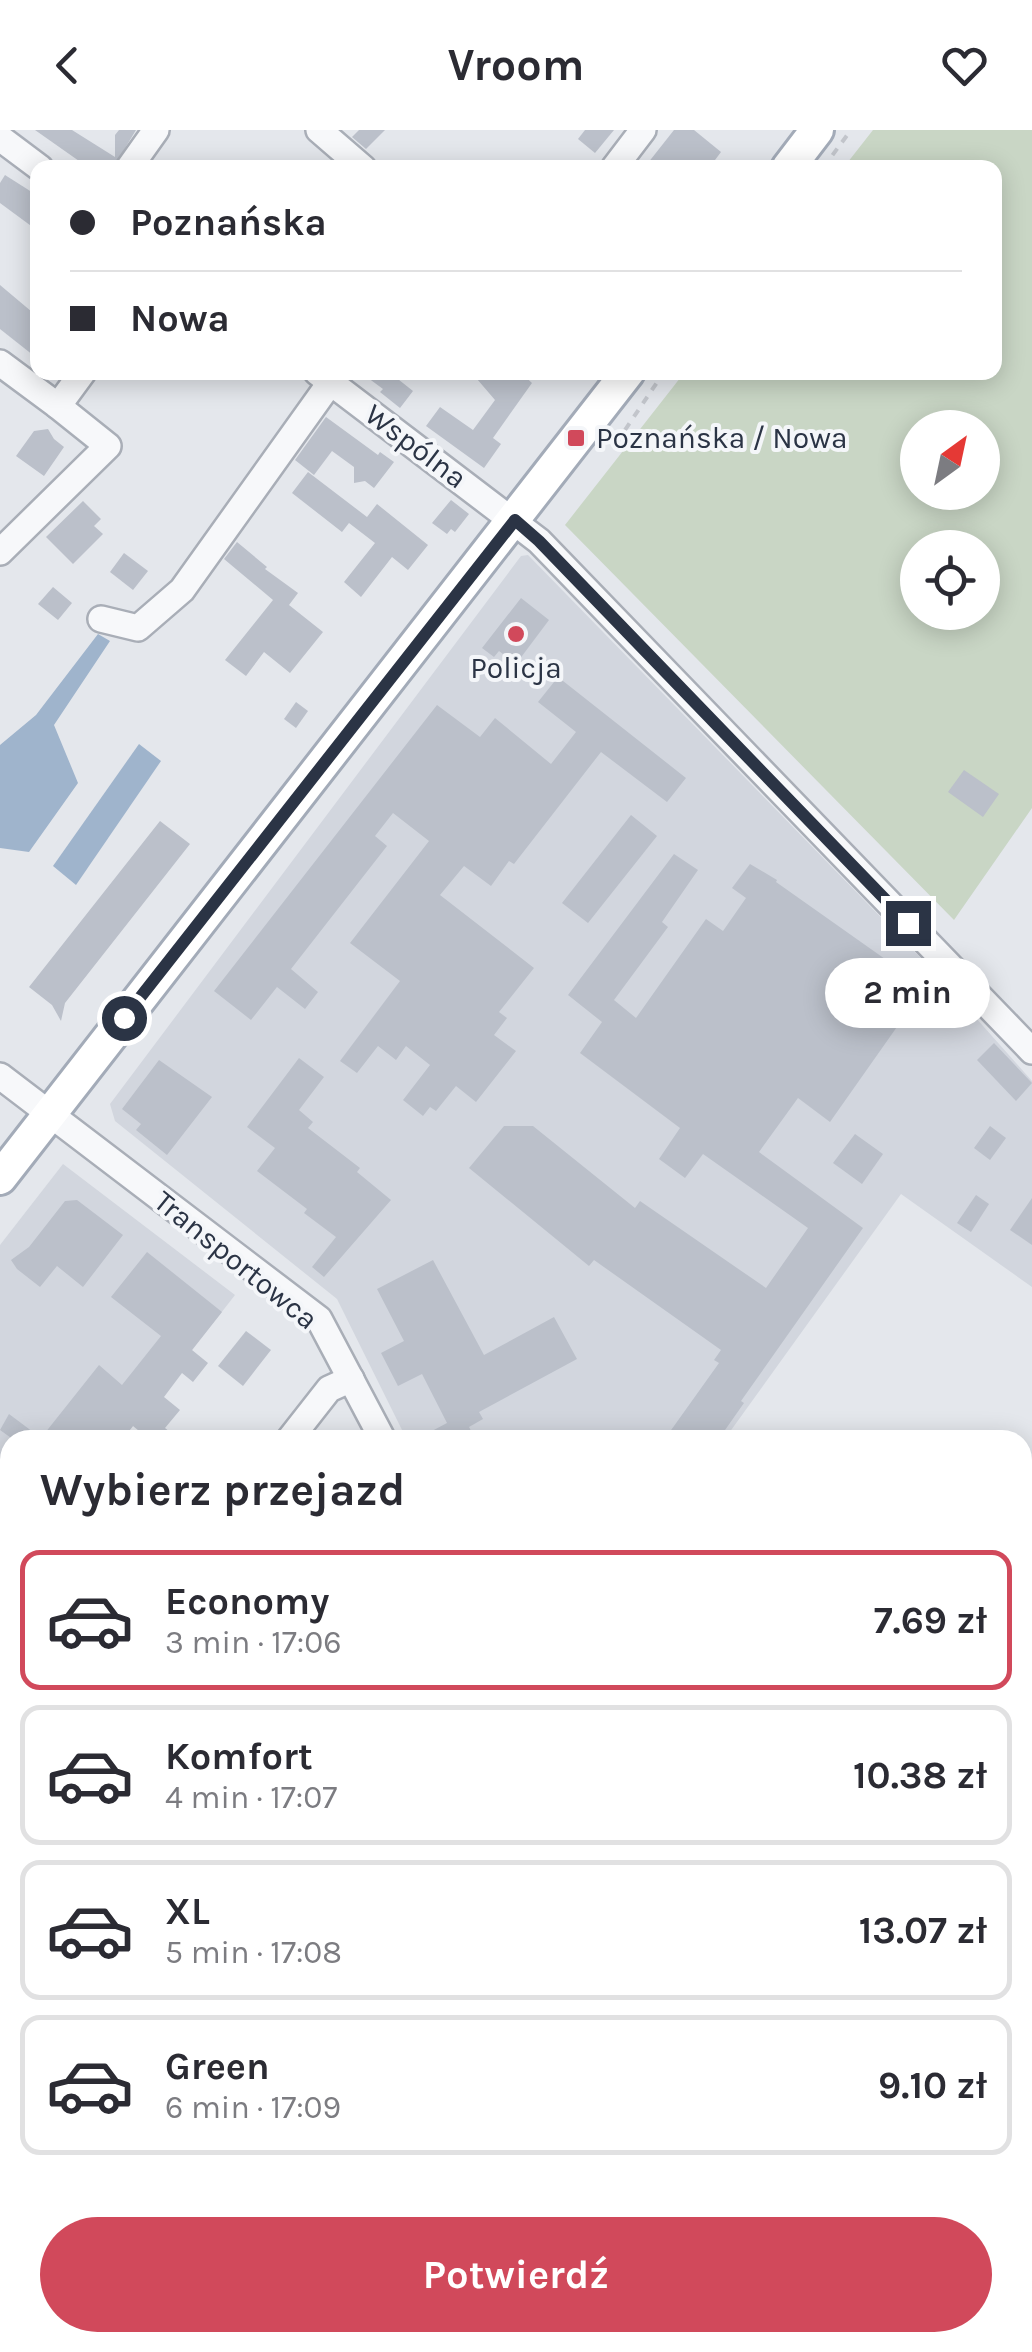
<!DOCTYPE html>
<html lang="pl">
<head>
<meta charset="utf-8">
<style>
	:root { --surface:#fff; --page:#f2f2f3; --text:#2b2b33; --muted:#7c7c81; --line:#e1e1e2; --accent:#d1495b }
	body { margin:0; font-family:Karla,sans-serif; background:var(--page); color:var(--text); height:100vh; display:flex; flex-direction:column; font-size:38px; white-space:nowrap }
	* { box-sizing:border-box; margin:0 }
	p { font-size:32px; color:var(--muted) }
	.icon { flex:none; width:55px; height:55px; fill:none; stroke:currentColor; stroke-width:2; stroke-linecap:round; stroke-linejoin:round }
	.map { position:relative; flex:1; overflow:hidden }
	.panel { position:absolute; left:0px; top:1300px; width:1032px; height:922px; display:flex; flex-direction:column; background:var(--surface); border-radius:30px 30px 0 0; box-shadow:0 5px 25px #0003 }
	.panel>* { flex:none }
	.hud { position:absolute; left:30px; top:30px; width:972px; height:220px; border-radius:20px; box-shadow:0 5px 25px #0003; display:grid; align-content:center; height:220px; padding:0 40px; background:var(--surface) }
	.needle { width:65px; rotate:33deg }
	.fabs { position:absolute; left:900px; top:280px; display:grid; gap:20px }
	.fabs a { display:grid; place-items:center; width:100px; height:100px; border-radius:50%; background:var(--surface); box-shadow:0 5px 25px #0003; font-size:50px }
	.end { position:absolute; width:45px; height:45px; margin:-22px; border:12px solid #2b3445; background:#fff; box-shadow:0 0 0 5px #fff }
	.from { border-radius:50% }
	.bubble { position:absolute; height:70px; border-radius:35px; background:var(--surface); box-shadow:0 5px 25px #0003; font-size:32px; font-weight:700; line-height:70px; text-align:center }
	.hud b { display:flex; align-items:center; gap:35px; height:95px; font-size:38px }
	.hud b+b { border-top:2px solid var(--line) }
	.hud i { width:25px; height:25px; background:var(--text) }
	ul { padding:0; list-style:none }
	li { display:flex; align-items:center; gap:30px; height:140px; margin:0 20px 15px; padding:0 20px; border:5px solid var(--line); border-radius:20px }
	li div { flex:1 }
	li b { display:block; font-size:38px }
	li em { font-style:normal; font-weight:700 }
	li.on { border-color:var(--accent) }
	li>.icon { width:90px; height:90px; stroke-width:1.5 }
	h2 { padding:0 40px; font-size:45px; line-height:120px }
	.action { display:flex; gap:20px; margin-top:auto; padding:20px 40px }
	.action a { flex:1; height:115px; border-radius:60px; background:var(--accent); color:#fff; font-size:40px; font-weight:700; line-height:115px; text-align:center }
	header { display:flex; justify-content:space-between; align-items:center; height:130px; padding:0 40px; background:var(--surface); font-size:45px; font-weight:700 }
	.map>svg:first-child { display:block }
	.built { fill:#d2d6de }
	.green { fill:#c9d6c5; fill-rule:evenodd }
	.water { fill:#9fb4cc }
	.building { fill:#bbc0ca }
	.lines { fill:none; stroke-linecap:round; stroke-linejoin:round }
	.minor-casing { stroke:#a9aeb7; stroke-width:30 }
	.major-casing { stroke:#a3abb8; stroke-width:38 }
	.path { stroke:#c2c5cb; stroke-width:4; stroke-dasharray:8 8; stroke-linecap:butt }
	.minor { stroke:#f7f8fa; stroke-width:25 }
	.major { stroke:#fff; stroke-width:32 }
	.route { stroke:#2b3445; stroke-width:12 }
	.poi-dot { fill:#d1495b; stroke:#f4f6f9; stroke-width:4 }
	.labels { text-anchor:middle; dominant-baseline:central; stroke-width:8; stroke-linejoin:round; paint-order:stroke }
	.poi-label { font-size:30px; fill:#2b3445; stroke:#f4f6f9; text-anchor:start }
	.street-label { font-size:30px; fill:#2b3445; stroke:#f4f6f9 }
</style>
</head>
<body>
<header><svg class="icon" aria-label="back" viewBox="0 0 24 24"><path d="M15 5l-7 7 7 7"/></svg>Vroom<svg class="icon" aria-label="heart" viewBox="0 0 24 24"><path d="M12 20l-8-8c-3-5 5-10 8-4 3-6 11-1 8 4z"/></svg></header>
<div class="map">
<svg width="1032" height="2222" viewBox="0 0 1032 2222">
	<rect width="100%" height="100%" fill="#e4e7ec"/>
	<!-- built -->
	<g class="built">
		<polygon points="528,425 943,851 1032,951 1032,1157 901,1064 724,1310 407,1310 337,1169 115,991 110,974 521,426"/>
		<polygon points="63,1034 235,1165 122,1310 10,1310 10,1453 0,1465 0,1115"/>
		<polygon points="1032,1497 1032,1966 1023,1961 1022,1511"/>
	</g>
	<!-- green -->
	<g class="green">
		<path d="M873,0h159v678l-78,112 -389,-395 119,-152 311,-1v-204l-151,-1zM918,298h64v64h-64zM918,418h64v64h-64z"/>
		<polygon points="0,1894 10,1901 10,2007 0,2020"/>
	</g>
	<!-- water -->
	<g class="water">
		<polygon points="98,504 110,511 54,595 78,653 29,722 0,718 0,615 36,585"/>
		<polygon points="139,614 161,631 76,755 53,736"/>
	</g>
	<!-- building -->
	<g class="building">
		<polygon points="35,0 72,0 115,27 115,5 119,0 136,0 113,38 89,38"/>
		<polygon points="359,0 385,0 366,19 352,7"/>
		<polygon points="585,0 614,0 595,23 578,9"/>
		<polygon points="674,0 694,0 721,22 709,38 644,38"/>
		<polygon points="5,45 38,66 38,101 0,73 0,53"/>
		<polygon points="0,155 38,187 38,229 0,199"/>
		<polygon points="360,242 389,242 413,261 400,278 380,262 383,259"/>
		<polygon points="471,242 520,242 532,253 493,308 501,314 484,338 426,296 440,277 473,300 495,270"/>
		<polygon points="326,287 378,325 380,322 394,332 374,358 365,351 354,353 354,337 332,321 314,345 295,330"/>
		<polygon points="48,299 54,309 64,317 44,346 16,326 34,301"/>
		<polygon points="308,342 367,387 377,374 428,415 408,440 392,427 361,467 344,452 375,413 349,393 342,402 292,363"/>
		<polygon points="451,370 469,384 455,402 451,399 447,404 432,393"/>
		<polygon points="83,371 101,389 94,396 103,404 73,434 46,407"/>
		<polygon points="237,412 267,437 265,439 298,463 289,475 323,502 290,543 264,522 246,546 225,530 273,470 224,429"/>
		<polygon points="124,423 148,441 133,460 110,442"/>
		<polygon points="53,457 72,473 58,490 38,474"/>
		<polygon points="521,468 549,490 516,534 499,521 494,527 482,518"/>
		<polygon points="558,547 686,648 667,672 601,622 514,734 509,731 491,756 464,736 440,765 534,838 499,882 507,888 494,905 516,921 476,972 456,956 436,981 430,977 423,986 403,970 430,935 406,916 396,930 378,916 357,943 340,931 400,851 350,813 429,711 393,683 375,706 387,716 291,839 318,862 305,879 277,857 251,890 214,861 437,575 480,607 495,588 551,634 576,602 538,572"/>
		<polygon points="296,572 308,581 296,598 284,589"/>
		<polygon points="964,640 999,664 983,687 948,662"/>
		<polygon points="631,685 657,706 588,793 562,773"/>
		<polygon points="160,691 190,714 65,873 61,891 52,875 29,857"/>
		<polygon points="674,724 698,740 662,792 668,797 614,870 636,888 706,789 723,801 746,768 732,758 750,734 777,750 776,752 919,853 905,871 909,874 896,891 899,894 830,992 798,968 759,1022 863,1098 741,1271 744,1273 718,1310 664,1310 719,1233 714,1230 721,1220 594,1130 589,1136 469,1038 504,996 533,996 635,1078 640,1071 766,1158 808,1098 703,1024 685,1048 659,1029 680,998 580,923 602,892 568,865"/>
		<polygon points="994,913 1032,953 1016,971 977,930"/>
		<polygon points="299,928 324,947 299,980 313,992 308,998 360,1038 357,1042 391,1070 324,1147 312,1137 336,1107 304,1083 307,1079 257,1041 275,1018 247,997"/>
		<polygon points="159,930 212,967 167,1025 136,1000 141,994 122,979"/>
		<polygon points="990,996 1006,1008 990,1030 974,1018"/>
		<polygon points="855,1004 883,1024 862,1054 833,1033"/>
		<polygon points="976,1065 989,1074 971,1102 957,1093"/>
		<polygon points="1032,1068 1032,1115 1010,1100"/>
		<polygon points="77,1070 123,1105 83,1157 57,1136 40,1157 17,1139 11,1130 29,1117 65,1071"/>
		<polygon points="147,1122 222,1182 192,1220 208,1233 193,1252 182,1243 164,1267 180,1280 165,1298 180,1310 150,1310 133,1296 122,1310 14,1310 0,1300 9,1284 41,1308 99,1235 122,1255 161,1206 111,1167"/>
		<polygon points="433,1130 484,1225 554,1187 577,1229 479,1282 483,1289 469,1297 476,1310 415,1310 447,1293 422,1244 398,1256 381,1223 404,1211 377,1159"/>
		<polygon points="246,1201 271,1220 243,1256 218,1236"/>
	</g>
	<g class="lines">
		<!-- minor casing -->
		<g class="minor-casing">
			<g id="minor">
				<polyline points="319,0 363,38"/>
				<polyline points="0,8 40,38"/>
				<polyline points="129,38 156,0"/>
				<polyline points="614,38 643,0"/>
				<polyline points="0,233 58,276 83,242"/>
				<polyline points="317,242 539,411 1032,921"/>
				<polyline points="0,422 108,316 58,276"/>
				<polyline points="101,489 138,498 182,460 330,253"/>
				<polyline points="0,946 319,1189 383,1310"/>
				<polyline points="289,1310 329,1259 351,1249"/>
				<polyline points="1022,1453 1032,1439"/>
				<polyline points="0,1675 10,1662"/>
				<polyline points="1022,1990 1032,1995"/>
				<polyline points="0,2133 10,2120"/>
			</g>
		</g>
		<!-- major casing -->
		<g class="major-casing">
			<g id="major">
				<polyline points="788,38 817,0"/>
				<polyline points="0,1048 628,242"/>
			</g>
		</g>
		<!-- path -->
		<g class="path">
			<polyline points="823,38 851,0"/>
			<polyline points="625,300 664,242"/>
		</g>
		<!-- minor -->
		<use href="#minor" class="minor"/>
		<!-- major -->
		<use href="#major" class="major"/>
	</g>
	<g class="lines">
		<!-- route -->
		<polyline class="route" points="124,888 515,390 539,411 908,793"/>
	</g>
	<!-- markers -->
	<g class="poi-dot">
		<rect x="566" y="298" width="20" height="20" rx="5"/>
		<circle cx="516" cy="504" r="10"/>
	</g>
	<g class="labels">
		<!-- poi labels -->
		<g class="poi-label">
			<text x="596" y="308">Poznańska / Nowa</text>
			<text x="516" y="538" text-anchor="middle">Policja</text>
		</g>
		<!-- street labels -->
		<g class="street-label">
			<text transform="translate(416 316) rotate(37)">Wspólna</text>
			<text transform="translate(236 1130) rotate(39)">Transportowca</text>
		</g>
	</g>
</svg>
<div class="fabs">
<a><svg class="needle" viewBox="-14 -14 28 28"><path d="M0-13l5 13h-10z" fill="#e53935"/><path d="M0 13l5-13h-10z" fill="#7c7c81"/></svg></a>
<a><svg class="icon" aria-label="locate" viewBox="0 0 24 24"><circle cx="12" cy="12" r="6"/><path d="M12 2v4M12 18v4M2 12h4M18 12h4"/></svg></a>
</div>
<i class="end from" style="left:124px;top:888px"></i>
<i class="end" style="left:908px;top:793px"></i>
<div class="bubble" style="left:825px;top:828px;width:165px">2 min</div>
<div class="hud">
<b><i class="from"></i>Poznańska</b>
<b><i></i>Nowa</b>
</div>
<section class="panel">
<h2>Wybierz przejazd</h2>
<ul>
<li class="on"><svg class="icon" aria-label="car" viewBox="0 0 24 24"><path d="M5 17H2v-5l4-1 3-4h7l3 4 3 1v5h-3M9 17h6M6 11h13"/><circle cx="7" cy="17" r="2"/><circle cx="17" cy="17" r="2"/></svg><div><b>Economy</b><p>3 min · 17:06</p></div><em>7.69 zł</em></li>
<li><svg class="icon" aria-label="car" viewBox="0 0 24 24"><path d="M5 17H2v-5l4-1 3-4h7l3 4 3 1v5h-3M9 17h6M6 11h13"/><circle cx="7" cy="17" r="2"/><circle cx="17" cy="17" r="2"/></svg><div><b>Komfort</b><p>4 min · 17:07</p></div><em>10.38 zł</em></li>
<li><svg class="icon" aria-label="car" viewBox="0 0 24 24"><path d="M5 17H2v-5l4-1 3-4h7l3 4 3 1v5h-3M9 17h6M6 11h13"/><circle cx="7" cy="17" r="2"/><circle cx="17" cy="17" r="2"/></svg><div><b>XL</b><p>5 min · 17:08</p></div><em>13.07 zł</em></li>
<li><svg class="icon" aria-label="car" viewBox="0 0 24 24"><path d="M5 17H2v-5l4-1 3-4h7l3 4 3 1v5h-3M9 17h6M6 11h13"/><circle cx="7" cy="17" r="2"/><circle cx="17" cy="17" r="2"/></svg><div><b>Green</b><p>6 min · 17:09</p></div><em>9.10 zł</em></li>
</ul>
<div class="action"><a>Potwierdź</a></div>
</section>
</div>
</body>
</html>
